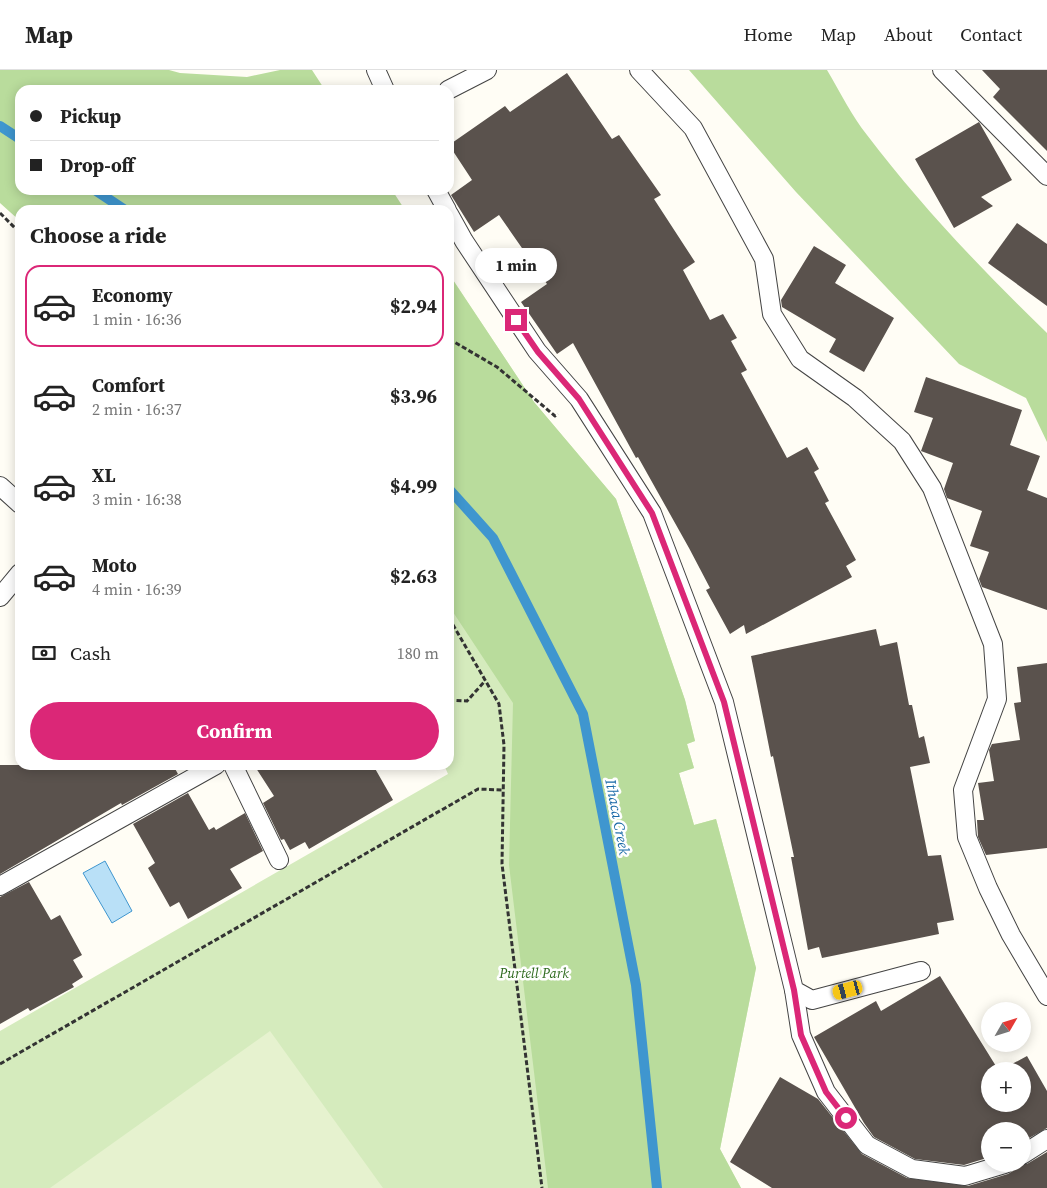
<!DOCTYPE html>
<html lang="en">
<head>
<meta charset="utf-8">
<style>
	:root { --surface:#fff; --page:#f6f6f6; --text:#222; --muted:#767676; --line:#e0e0e0; --accent:#db2777 }
	body { margin:0; font-family:"Source Serif 4",serif; background:var(--page); color:var(--text); height:100vh; display:flex; flex-direction:column; font-size:19px; white-space:nowrap }
	* { box-sizing:border-box; margin:0 }
	p { font-size:16px; color:var(--muted) }
	.icon { flex:none; width:28px; height:28px; fill:none; stroke:currentColor; stroke-width:2; stroke-linecap:round; stroke-linejoin:round }
	.map { position:relative; flex:1; overflow:hidden }
	.details { position:absolute; left:15px; top:135px; width:439px; height:565px; display:flex; flex-direction:column; background:var(--surface); border-radius:15px; box-shadow:0 2px 12px #0003 }
	.details>* { flex:none }
	.top-card { position:absolute; left:15px; top:15px; width:439px; height:110px; border-radius:15px; box-shadow:0 2px 12px #0003; display:grid; align-content:center; height:110px; padding:0 15px; background:var(--surface) }
	.needle { width:32px; rotate:51deg }
	.fabs { position:absolute; left:981px; top:932px; display:grid; gap:10px }
	.fabs a { display:grid; place-items:center; width:50px; height:50px; border-radius:50%; background:var(--surface); box-shadow:0 2px 12px #0003; font-size:25px }
	.end { position:absolute; width:22px; height:22px; margin:-11px; border:6px solid #db2777; background:#fff; box-shadow:0 0 0 2px #fff }
	.from { border-radius:50% }
	.bubble { position:absolute; height:35px; border-radius:18px; background:var(--surface); box-shadow:0 2px 12px #0003; font-size:16px; font-weight:700; line-height:35px; text-align:center }
	.car { position:absolute; width:15px; height:30px; margin:-15px -8px; border-radius:6px; box-shadow:0 0 4px 1px #0007; background:linear-gradient(#f5c518 24%,#345 0 40%,#f5c518 0 76%,#345 0 86%,#f5c518 0) }
	.top-card b { display:flex; align-items:center; gap:18px; height:48px; font-size:19px }
	.top-card b+b { border-top:1px solid var(--line) }
	.top-card i { width:12px; height:12px; background:var(--text) }
	ul { padding:0; list-style:none }
	li { display:flex; align-items:center; gap:15px; height:82px; margin:0 10px 8px; padding:0 5px; border:2px solid transparent; border-radius:15px }
	li div { flex:1 }
	li b { display:block; font-size:19px }
	li em { font-style:normal; font-weight:700 }
	li.selected { border-color:var(--accent) }
	li>.icon { width:45px; height:45px; stroke-width:1.5 }
	h2 { padding:0 15px; font-size:22px; line-height:60px }
	.pay { display:flex; align-items:center; gap:12px; height:55px; padding:0 15px; font-size:19px }
	.pay p { margin-inline-start:auto }
	.action { display:flex; gap:10px; margin-top:auto; padding:10px 15px }
	.action a { flex:1; height:58px; border-radius:30px; background:var(--accent); color:#fff; font-size:20px; font-weight:700; line-height:58px; text-align:center }
	header { display:flex; align-items:center; gap:30px; box-sizing:border-box; height:70px; padding:0 25px; background:var(--surface); border-bottom:1px solid var(--line) }
	header strong { font-size:24px }
	nav { display:flex; gap:28px; margin-inline-start:auto; font-size:18px }
	.map>svg:first-child { display:block }
	.green { fill:#d5ebbd }
	.forest { fill:#b9dc9c }
	.pitch { fill:#e6f2cf }
	.water { fill:#b9e0f7; stroke:#3f96cf }
	.lines { fill:none; stroke-linecap:round; stroke-linejoin:round }
	.stream { stroke:#3f96cf; stroke-width:10 }
	.building { fill:#5a524d; fill-rule:evenodd }
	.lane-casing { stroke:#444; stroke-width:20 }
	.path { stroke:#333; stroke-width:3; stroke-dasharray:5 2.5; stroke-linecap:butt }
	.lane { stroke:#fff; stroke-width:18 }
	.route { stroke:#db2777; stroke-width:6 }
	.labels { text-anchor:middle; dominant-baseline:central; stroke-width:5; stroke-linejoin:round; paint-order:stroke }
	.park-label { font-size:14px; font-style:italic; fill:#2f6b1f; stroke:#fff }
	.water-label { font-size:15px; font-style:italic; fill:#1768a6; stroke:#fff }
</style>
</head>
<body>
<header>
<strong>Map</strong>
<nav><a>Home</a><a>Map</a><a>About</a><a>Contact</a></nav>
</header>
<div class="map">
<svg width="1047" height="1118" viewBox="0 0 1047 1118">
	<rect width="100%" height="100%" fill="#fffdf5"/>
	<!-- green -->
	<polygon class="green" points="449,204 534,332 616,429 685,630 695,671 687,674 694,698 679,703 694,755 716,749 756,898 720,1079 741,1118 0,1118 0,961 448,704 444,695 449,695"/>
	<!-- forest -->
	<g class="forest">
		<polygon points="0,0 169,0 180,3 247,7 280,0 312,0 325,20 20,20 20,120 392,120 405,140 20,140 20,151 0,133"/>
		<path d="M689,0h138c13,22 25,46 40,65 54,71 116,136 180,198v109l-21,-44 -67,-34 -163,-172z"/>
		<polygon points="449,204 534,332 616,429 685,630 695,671 687,674 694,698 679,703 694,755 716,749 756,898 720,1079 741,1118 548,1118 509,795 513,633 449,536"/>
	</g>
	<!-- pitch -->
	<polygon class="pitch" points="270,961 383,1118 50,1118"/>
	<!-- water -->
	<polygon class="water" points="105,791 132,841 112,853 83,803"/>
	<g class="lines">
		<!-- stream -->
		<g class="stream">
			<polyline points="0,56 20,69"/>
			<polyline points="95,120 125,140"/>
			<polyline points="449,419 493,468 583,644 636,915 657,1118"/>
		</g>
	</g>
	<!-- building -->
	<g class="building">
		<polygon points="982,0 1047,0 1047,81 993,27 1000,19"/>
		<polygon points="567,3 612,69 619,65 661,125 654,129 695,192 683,200 710,250 723,244 737,268 731,271 747,300 741,303 787,388 807,377 819,399 814,402 829,431 825,433 856,490 846,496 852,507 746,564 744,555 730,564 706,520 710,518 689,478 638,387 636,388 573,273 557,284 521,232 547,214 499,145 474,162 451,125 472,110 449,75 505,36 510,42"/>
		<polygon points="979,52 1012,110 981,127 993,136 954,158 915,89"/>
		<polygon points="1017,153 1047,174 1047,236 988,193"/>
		<polygon points="814,176 846,195 835,213 894,248 864,302 829,282 836,269 782,237 781,230"/>
		<polygon points="926,307 1022,340 1010,375 1040,386 1027,420 1047,428 1047,540 982,517 979,509 989,482 970,476 982,441 947,428 944,419 953,393 921,381 933,348 914,342"/>
		<polygon points="876,559 880,576 897,572 909,635 912,635 919,668 924,666 930,693 910,697 928,786 941,785 954,850 937,853 939,864 822,888 819,877 808,880 791,787 794,787 773,686 771,687 751,586"/>
		<polygon points="1047,593 1047,778 986,785 978,767 977,750 984,750 978,713 994,711 989,680 992,674 1020,670 1014,633 1021,632 1017,597"/>
		<polygon points="0,695 173,695 178,704 122,735 121,733 0,804"/>
		<polygon points="254,695 373,695 393,730 309,779 305,772 290,780 284,769 281,770 263,733 274,726"/>
		<polygon points="188,723 209,760 214,757 216,760 245,743 263,781 230,799 242,818 188,849 179,832 170,837 148,798 155,793 133,754"/>
		<polygon points="29,812 51,850 60,845 82,885 73,890 83,907 72,914 74,917 30,941 28,938 0,954 0,827"/>
		<path d="M940,906l59,95 28,-15 20,35v37l-25,14v-11h-32v26l-26,8 -49,-6 -41,-22 -10,-14 -50,-86 62,-36 5,10zM990,1001h32v33h-32z"/>
		<polygon points="780,1007 818,1029 862,1084 907,1108 968,1116 1008,1104 1013,1101 1015,1094 1027,1094 1047,1082 1047,1118 772,1118 730,1092"/>
	</g>
	<g class="lines">
		<!-- lane casing -->
		<g class="lane-casing">
			<g id="lane">
				<polyline points="376,0 385,20"/>
				<polyline points="639,0 693,58 764,189 772,244 800,289 855,328 902,371 932,418 993,574 997,629 963,720 967,767 988,818 1011,865 1047,926"/>
				<polyline points="942,0 1047,106"/>
				<polyline points="448,20 487,0"/>
				<polyline points="436,120 447,140"/>
				<polyline points="449,144 464,171 537,281 579,329 652,443 724,632 794,920 812,930 921,901"/>
				<polyline points="0,416 20,434"/>
				<polyline points="0,527 20,503"/>
				<polyline points="233,695 279,790"/>
				<polyline points="0,816 216,695"/>
				<polyline points="794,920 801,965 826,1022 867,1075 912,1099 965,1106 1005,1094"/>
				<polyline points="1022,1085 1047,1069"/>
			</g>
		</g>
		<!-- path -->
		<g class="path">
			<polyline points="0,143 20,163"/>
			<polyline points="449,269 497,297 555,346 558,344"/>
			<polyline points="449,548 499,634 504,675 502,794 542,1118"/>
			<polyline points="449,630 467,631 485,611"/>
			<polyline points="0,994 478,719 503,720"/>
		</g>
		<!-- lane -->
		<use href="#lane" class="lane"/>
	</g>
	<g class="lines">
		<!-- route -->
		<polyline class="route" points="516,250 538,282 579,329 652,443 724,632 794,920 801,965 826,1022 846,1048"/>
	</g>
	<g class="labels">
		<!-- park labels -->
		<g class="park-label">
			<text x="534" y="903">Purtell Park</text>
		</g>
		<!-- water labels -->
		<g class="water-label">
			<text transform="translate(618 747) rotate(79)">Ithaca Creek</text>
		</g>
	</g>
</svg>
<div class="fabs">
<a><svg class="needle" viewBox="-14 -14 28 28"><path d="M0-13l5 13h-10z" fill="#e53935"/><path d="M0 13l5-13h-10z" fill="#767676"/></svg></a>
<a>+</a>
<a>−</a>
</div>
<i class="end from" style="left:846px;top:1048px"></i>
<i class="end" style="left:516px;top:250px"></i>
<div class="bubble" style="left:475px;top:178px;width:82px">1 min</div>
<i class="car" style="left:848px;top:920px;rotate:255deg"></i>
<div class="top-card">
<b><i class="from"></i>Pickup</b>
<b><i></i>Drop-off</b>
</div>
<section class="details">
<h2>Choose a ride</h2>
<ul>
<li class="selected"><svg class="icon" aria-label="car" viewBox="0 0 24 24"><path d="M5 17H2v-5l4-1 3-4h7l3 4 3 1v5h-3M9 17h6M6 11h13"/><circle cx="7" cy="17" r="2"/><circle cx="17" cy="17" r="2"/></svg><div><b>Economy</b><p>1 min · 16:36</p></div><em>$2.94</em></li>
<li><svg class="icon" aria-label="car" viewBox="0 0 24 24"><path d="M5 17H2v-5l4-1 3-4h7l3 4 3 1v5h-3M9 17h6M6 11h13"/><circle cx="7" cy="17" r="2"/><circle cx="17" cy="17" r="2"/></svg><div><b>Comfort</b><p>2 min · 16:37</p></div><em>$3.96</em></li>
<li><svg class="icon" aria-label="car" viewBox="0 0 24 24"><path d="M5 17H2v-5l4-1 3-4h7l3 4 3 1v5h-3M9 17h6M6 11h13"/><circle cx="7" cy="17" r="2"/><circle cx="17" cy="17" r="2"/></svg><div><b>XL</b><p>3 min · 16:38</p></div><em>$4.99</em></li>
<li><svg class="icon" aria-label="car" viewBox="0 0 24 24"><path d="M5 17H2v-5l4-1 3-4h7l3 4 3 1v5h-3M9 17h6M6 11h13"/><circle cx="7" cy="17" r="2"/><circle cx="17" cy="17" r="2"/></svg><div><b>Moto</b><p>4 min · 16:39</p></div><em>$2.63</em></li>
</ul>
<div class="pay"><svg class="icon" aria-label="cash" viewBox="0 0 24 24"><path d="M3 7h18v10H3z"/><circle cx="12" cy="12" r="2"/></svg>Cash<p>180 m</p></div>
<div class="action"><a>Confirm</a></div>
</section>
</div>
</body>
</html>
